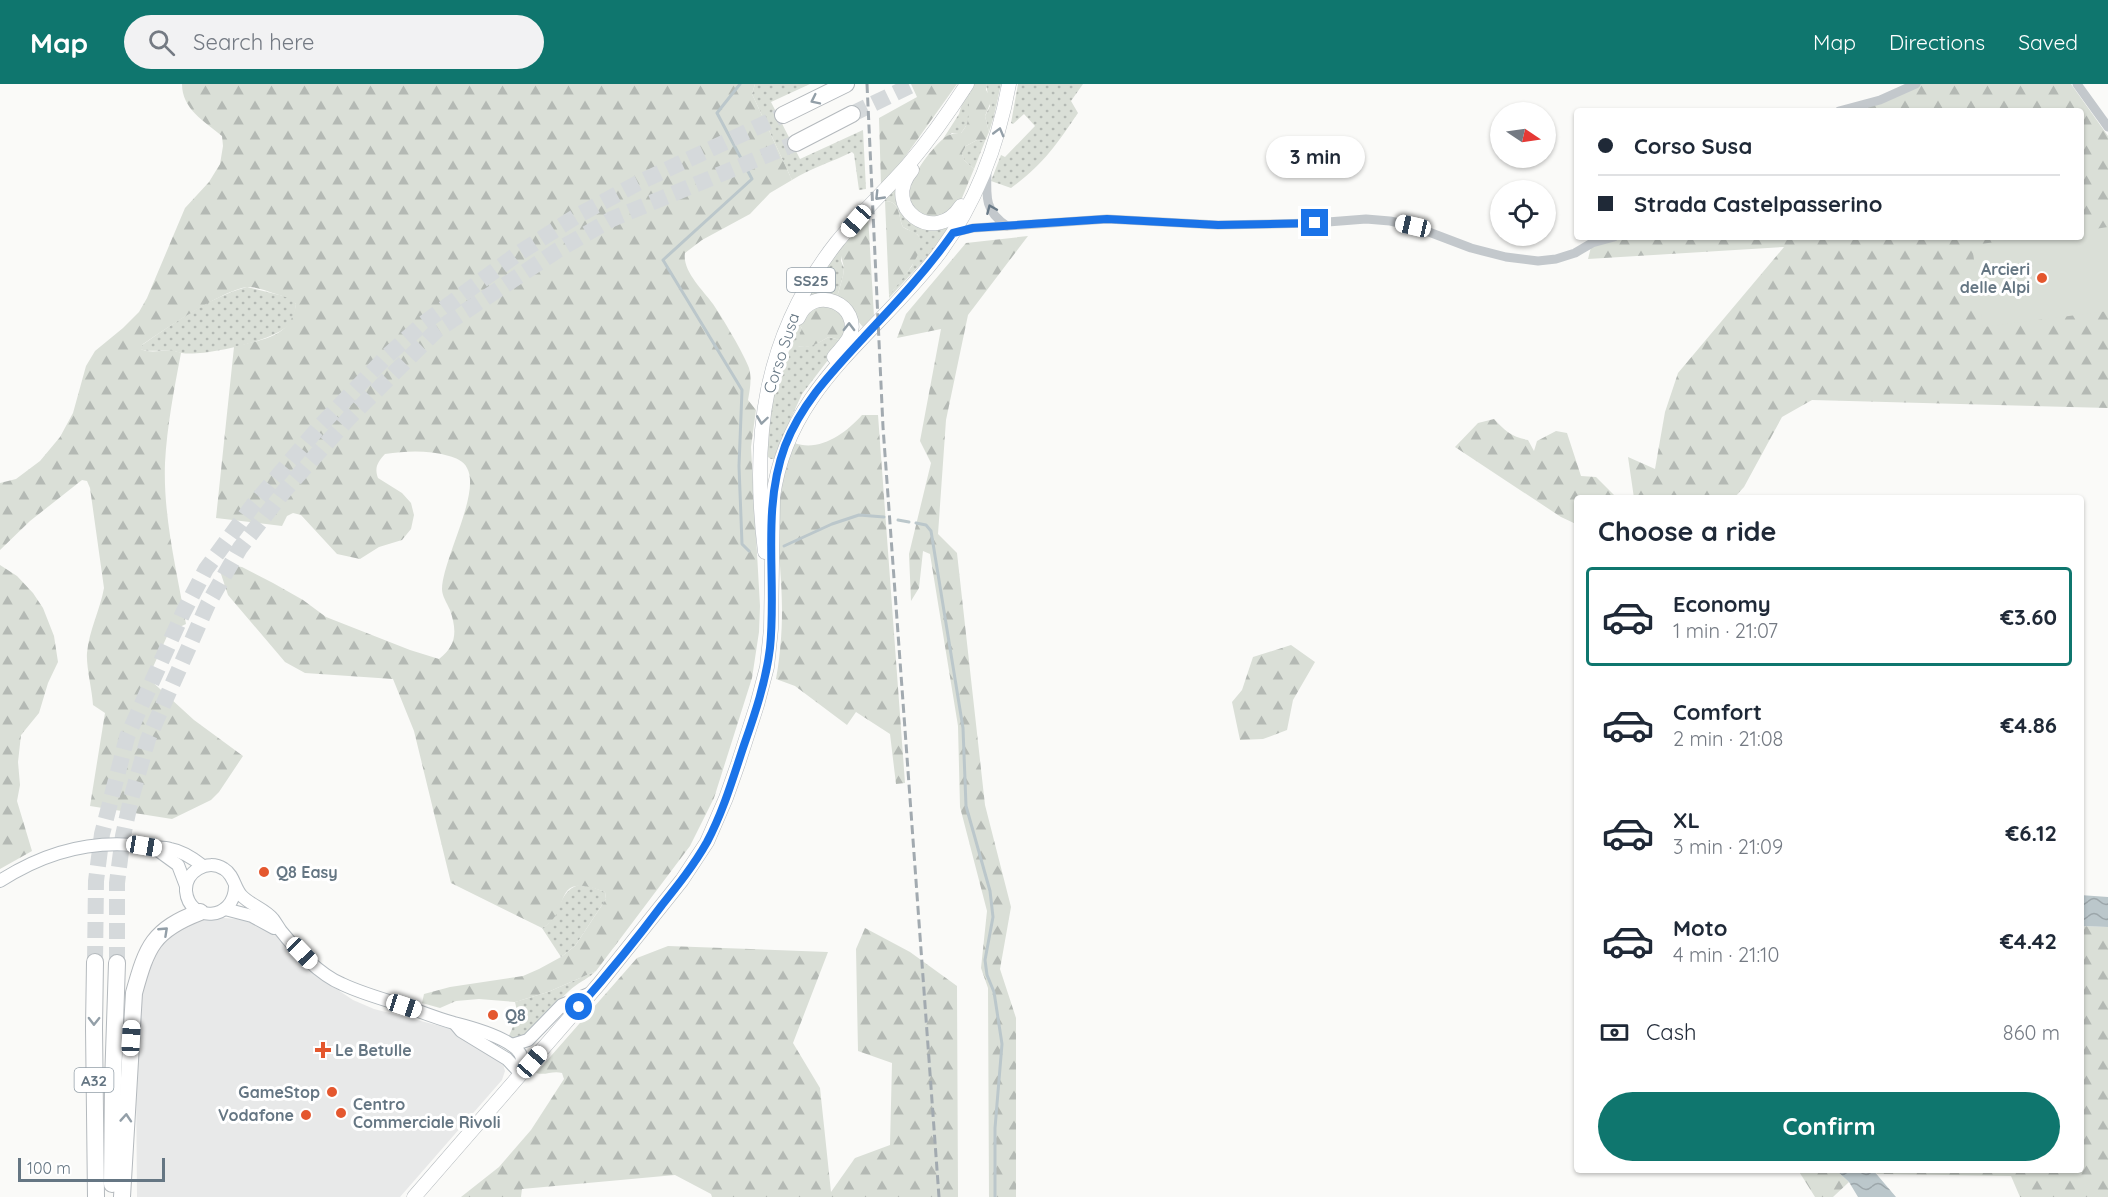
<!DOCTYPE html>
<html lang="en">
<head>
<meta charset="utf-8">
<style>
	:root { --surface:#fff; --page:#f2f2f3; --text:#1f2937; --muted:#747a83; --line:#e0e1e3; --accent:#0f766e }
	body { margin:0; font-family:Quicksand,sans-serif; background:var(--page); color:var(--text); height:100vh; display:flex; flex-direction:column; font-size:22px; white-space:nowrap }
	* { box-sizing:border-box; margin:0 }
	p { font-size:20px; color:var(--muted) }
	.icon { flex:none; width:33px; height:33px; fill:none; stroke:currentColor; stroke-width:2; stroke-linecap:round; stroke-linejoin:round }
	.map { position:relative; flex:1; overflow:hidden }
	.sheet { position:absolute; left:1574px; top:411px; width:510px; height:678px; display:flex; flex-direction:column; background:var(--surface); border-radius:6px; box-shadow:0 2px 4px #0004 }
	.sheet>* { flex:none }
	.guide { position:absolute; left:1574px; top:24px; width:510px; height:132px; border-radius:6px; box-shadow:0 2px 4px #0004; display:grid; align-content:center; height:132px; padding:0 24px; background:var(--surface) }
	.needle { width:39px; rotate:103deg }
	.buttons { position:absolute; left:1490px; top:18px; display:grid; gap:12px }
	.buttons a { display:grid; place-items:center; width:66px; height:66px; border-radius:50%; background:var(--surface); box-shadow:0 2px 4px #0004; font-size:30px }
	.scale { position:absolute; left:18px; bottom:15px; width:147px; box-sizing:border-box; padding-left:6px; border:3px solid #657683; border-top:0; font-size:16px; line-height:21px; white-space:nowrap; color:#657683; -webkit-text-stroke:4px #fff; paint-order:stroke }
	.end { position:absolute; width:27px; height:27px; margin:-14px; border:8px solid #1a73e8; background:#fff; box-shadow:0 0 0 3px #fff }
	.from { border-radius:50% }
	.bubble { position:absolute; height:42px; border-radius:21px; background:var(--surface); box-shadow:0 2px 4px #0004; font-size:20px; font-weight:700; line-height:42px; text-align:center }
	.car { position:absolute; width:18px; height:36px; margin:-18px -9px; border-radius:8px; box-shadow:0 0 4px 2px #0007; background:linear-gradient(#fff 24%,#345 0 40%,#fff 0 76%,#345 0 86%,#fff 0) }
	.guide b { display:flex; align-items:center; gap:21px; height:57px; font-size:22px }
	.guide b+b { border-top:2px solid var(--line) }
	.guide i { width:15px; height:15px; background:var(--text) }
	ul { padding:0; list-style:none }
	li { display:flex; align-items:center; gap:18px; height:99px; margin:0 12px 9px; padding:0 12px; border:3px solid transparent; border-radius:6px }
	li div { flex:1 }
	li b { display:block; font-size:22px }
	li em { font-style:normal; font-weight:700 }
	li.on { border-color:var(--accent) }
	li>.icon { width:54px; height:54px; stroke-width:1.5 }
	h2 { padding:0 24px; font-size:27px; line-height:72px }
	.pay { display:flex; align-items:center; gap:15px; height:66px; padding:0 24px; font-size:22px }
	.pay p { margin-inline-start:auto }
	.button { display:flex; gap:12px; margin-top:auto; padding:12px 24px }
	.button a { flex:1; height:69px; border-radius:36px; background:var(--accent); color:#fff; font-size:24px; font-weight:700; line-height:69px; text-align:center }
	header { display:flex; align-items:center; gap:36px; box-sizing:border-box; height:84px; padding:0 30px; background:var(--accent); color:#fff }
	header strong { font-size:28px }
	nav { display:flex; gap:33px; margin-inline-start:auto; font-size:21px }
	.search { width:420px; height:54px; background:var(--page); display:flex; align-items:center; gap:15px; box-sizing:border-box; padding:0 21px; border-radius:33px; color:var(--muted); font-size:22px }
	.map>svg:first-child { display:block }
	.built { fill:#e8e9e9 }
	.grass { fill:url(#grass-dots) }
	.forest { fill:url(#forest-firs) }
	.park { fill:#dadfd7 }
	.water { fill:url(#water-waves) }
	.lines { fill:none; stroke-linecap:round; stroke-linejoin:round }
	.stream { stroke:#bbc7cb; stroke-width:3 }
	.highway-tunnel { stroke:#d5d9db; stroke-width:16; stroke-dasharray:16 8; stroke-linecap:butt }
	.secondary-casing { stroke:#b3babf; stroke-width:14 }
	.primary-casing { stroke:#b5babe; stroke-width:15 }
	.highway-casing { stroke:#b4b9bd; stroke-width:18 }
	.street { stroke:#c3c8cc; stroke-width:9 }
	.secondary { stroke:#fff; stroke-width:12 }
	.primary { stroke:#fff; stroke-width:14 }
	.highway { stroke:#fff; stroke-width:16 }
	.rail { stroke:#a2aab0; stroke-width:3; stroke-dasharray:9 4.5; stroke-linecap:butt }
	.oneway { stroke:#939fa8 }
	.oneway2 { stroke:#6a7a87 }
	.route { stroke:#1a73e8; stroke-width:8 }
	.poi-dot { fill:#e4572e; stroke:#fff; stroke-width:2 }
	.labels { text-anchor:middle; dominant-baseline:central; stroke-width:6; stroke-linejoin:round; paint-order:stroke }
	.shield { fill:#fff; stroke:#939fa8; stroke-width:1.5 }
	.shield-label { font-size:15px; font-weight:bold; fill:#657683 }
	.poi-label { font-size:16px; font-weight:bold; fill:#657683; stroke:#fff; text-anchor:start }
	.street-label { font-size:16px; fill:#657683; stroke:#fff }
</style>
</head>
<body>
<header>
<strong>Map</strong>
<div class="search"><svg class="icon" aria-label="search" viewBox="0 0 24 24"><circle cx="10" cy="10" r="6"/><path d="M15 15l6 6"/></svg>Search here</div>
<nav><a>Map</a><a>Directions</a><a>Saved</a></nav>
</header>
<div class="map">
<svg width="2108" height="1113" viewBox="0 0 2108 1113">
	<defs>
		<pattern id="grass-dots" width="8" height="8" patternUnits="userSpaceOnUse" patternTransform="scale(1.5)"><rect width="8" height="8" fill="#dadfd7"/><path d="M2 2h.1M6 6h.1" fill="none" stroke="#b4b9b4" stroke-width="1.8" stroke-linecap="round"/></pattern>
		<pattern id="forest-firs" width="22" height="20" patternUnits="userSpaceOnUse" patternTransform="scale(1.5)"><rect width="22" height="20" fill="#dadfd7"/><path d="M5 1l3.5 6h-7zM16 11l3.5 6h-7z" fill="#b4b9b4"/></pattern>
		<pattern id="water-waves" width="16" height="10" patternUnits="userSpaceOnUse" patternTransform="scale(1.5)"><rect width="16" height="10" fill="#bbc7cb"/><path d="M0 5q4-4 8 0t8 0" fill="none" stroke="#9ca6aa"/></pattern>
	</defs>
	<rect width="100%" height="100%" fill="#fafaf8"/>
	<!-- built -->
	<polygon class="built" points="212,833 249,836 263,842 280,854 329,900 353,916 374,925 452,945 503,980 505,987 502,996 400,1113 137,1113 136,997 140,915 145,890 161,857 185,839"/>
	<!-- grass -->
	<g class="grass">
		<path d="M755,0h55l-39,18 29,57 63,-29 3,59 -7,1 -5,-36 -2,-2c-20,10 -41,16 -60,28l-40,-86z"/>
		<polygon points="986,0 1001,0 994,32 989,48 985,32 990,22"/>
		<path d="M1018,0h65l-12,17 7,12c-22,32 -35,52 -67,75l-20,-7 10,-26 4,2 30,-31 -11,-12 -11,10 -2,-1z"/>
		<path d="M970,6c-1,16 3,30 -9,43h-9l-9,6 16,-25 4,-14z"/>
		<polygon points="977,56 985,57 974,85 964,76 962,69 966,62"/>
		<path d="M900,98l52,41 -25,34 -38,41v-3l23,-29 8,-25 -2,-6 -15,-8c-5,-10 -2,-26 -18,-26v-2z"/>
		<polygon points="844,157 841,177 844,184 843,192 837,213 805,218"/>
		<path d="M247,203l45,11 4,6c-1,8 -2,15 -8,21 -13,16 -86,32 -106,28 -3,0 -6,-2 -9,-2 -11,-2 -22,2 -33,-2l2,-4c31,-21 69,-49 105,-58z"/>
		<path d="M799,241l3,3 -4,18c12,3 21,-4 31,-9l11,3 -2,7 -36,47 -20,44 -7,21h-4l-6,-4 9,-65z"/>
		<path d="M584,800l21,8 1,7 -31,47 -14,11 -19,-29c22,-11 13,-40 42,-44z"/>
		<path d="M596,887c-8,8 -19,12 -27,20 -17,15 -29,35 -47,49l-14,-2 10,-23 -3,-13 33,-10z"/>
	</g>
	<!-- forest -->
	<g class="forest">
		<path d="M182,0h573l-3,10 40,86 -22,13 -20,21 -48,26 -17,13c-3,18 18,37 28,51 9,13 31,50 36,64 3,11 1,21 -1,32l8,10 -5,37 9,159 -1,26 -7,46 -38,120 -24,48 -94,125 -48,21 -33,10 -36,-3 -23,2 -16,7 -18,-5 2,-9 26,-7 73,-11 16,-7 22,-12 14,-11 31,-47 -1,-7c-57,-22 -31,20 -63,36l-91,-45 -37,-152 -21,-52 -88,-6 -20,-11 -57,-67 -8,-24 5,-7 17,3 31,16 30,17 23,17 84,33 29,9c18,-14 18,-28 11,-49 -3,-7 -8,-14 -8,-21 1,-31 39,-96 25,-121 -3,-7 -11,-10 -18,-12 -22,-6 -42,-5 -64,-2 -7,8 -11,13 -7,24l24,15 9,10 3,12 -3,14 -9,11 -23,7 -19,12 -23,-5 -36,-39 -8,-2 -6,3 -5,10 -66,-8 18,-171c28,-8 57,-9 62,-43 -5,-7 -12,-7 -20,-10 -9,-3 -18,-7 -27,-7 -22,0 -87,44 -107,58l-1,4c12,6 27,-2 40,4 -7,37 -14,73 -16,110 -2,54 12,109 21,161l-17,8 -21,46 46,42 49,36 -24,36 -8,8 -39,19 -82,-13 15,-93 -12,-8c-1,-16 -7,-39 -6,-52 2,-23 13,-43 17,-65l-14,-100 -3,-7 -5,-1 -52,41 -30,29v-67l16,-4 24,-18 20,-24 13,-24 13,-47 9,-15 28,-23 16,-16 8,-14 38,-90 24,-26 11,-18 3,-18 -1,-10c-18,-15 -40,-27 -40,-52z"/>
		<polygon points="911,0 957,0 902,77 881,102 879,34 917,13"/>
		<path d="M974,0h12v6l6,9 -7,17 4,16 -4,9 -8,-1 -11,6 -4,7 2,7 10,9 -12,29 -10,13 -18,9c-9,-4 -18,-7 -23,-16 -9,-18 18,-53 32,-65 5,-5 11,-6 18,-6 15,-16 2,-32 13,-49z"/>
		<polygon points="1918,0 2071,0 2108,52 2108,324 1812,316 1782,333 1744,403 1734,414 1634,414 1628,373 1655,385 1665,328 1678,289 1784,163 1588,175 1592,159 1616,156 1627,153 2080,153 2080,27 1843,27"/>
		<path d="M885,117c16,0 13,16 18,26 5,4 13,4 16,10 8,16 -21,47 -30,58z"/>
		<polygon points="868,131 874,232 863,243 837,213 843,192 844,184 841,171 844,157"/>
		<polygon points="1028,152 968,231 946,336 938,450 957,469 985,721 1011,823 1000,885 1016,934 1016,1113 989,1113 988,904 981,884 987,827 960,723 958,642 930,470 923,467 919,504 911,517 909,470 931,379 920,357 941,245 897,254 906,230 966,159"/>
		<path d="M814,222l24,1 10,20 -8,13 -11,-3c-10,5 -19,13 -31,9l-1,-3 5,-15 -3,-3 3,-8z"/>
		<path d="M862,331h16l27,368 -9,1 -6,-50 -34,-22 -9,13 -52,-39 -19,-7c4,-23 6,-45 6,-69 0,-36 -6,-73 -3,-110 2,-20 8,-39 15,-57 26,9 51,-9 68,-28z"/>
		<path d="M1494,335c11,12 18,18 34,21l6,11 3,-10 19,-10 11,2 14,43 15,1 19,19 -3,2h-36v26l-15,-7 -106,-70 23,-24z"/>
		<polygon points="0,481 17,492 33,509 43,524 54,552 58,578 48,599 39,629 21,651 18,678 20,701 17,717 32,767 0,785"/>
		<polygon points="1291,561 1315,578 1293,616 1287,646 1263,655 1240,656 1232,618 1242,606 1253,573"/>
		<polygon points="2081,842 2108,843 2108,1113 2020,1113 2011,1092 1877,1090 1873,1086 2080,1086"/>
		<path d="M865,844l45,24 47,34 1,211h-246l-1,-3 -36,-19 -153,14 -1,8h-60l38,-30 32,-37 33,-51 -2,-6c-9,-3 -17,3 -26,0l101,-115 31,-12 160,6 -35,91 27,45 11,104 24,-34 35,-13 2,-82 -34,-12 -2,-102z"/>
		<polygon points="1798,1086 1836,1086 1849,1098 1833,1113 1815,1113"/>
	</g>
	<!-- park -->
	<polygon class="park" points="2108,143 2108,227 1983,243 1972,161 2035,153 2080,153 2081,147"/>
	<!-- water -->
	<g class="water">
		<polygon points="2080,811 2108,813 2108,843 2081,842"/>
		<polygon points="1836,1086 1873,1086 1896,1113 1858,1113 1849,1098"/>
	</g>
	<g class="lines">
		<!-- stream -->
		<g class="stream">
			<polyline points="740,0 717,29 752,95 663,176 742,306 739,382 742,460 749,467"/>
			<polyline points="898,436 909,438"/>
			<polyline points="916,439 926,441 931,447 963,644 966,722 990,807 993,833 985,876 987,891 994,908 1002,960 995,1044 995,1113"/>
			<polyline points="784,462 832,440 859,431 884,433"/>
		</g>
		<!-- highway-tunnel -->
		<g class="highway-tunnel">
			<polyline points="852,30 914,0"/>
			<polyline points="95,878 96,797 102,750 127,653 183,529 206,485 253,421 320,342 386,273 424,239 516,171 575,133 638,99 783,31"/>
			<polyline points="117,879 117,799 123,752 131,715 148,655 208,520 240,464 285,406 349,334 437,246 558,166 612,135 796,59"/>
		</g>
		<!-- secondary casing -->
		<g class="secondary-casing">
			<g id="secondary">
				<polyline points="156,765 178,781 186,802"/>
				<path d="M0,797c46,-30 97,-43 151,-34 7,1 13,0 19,2 12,2 24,10 33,17"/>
				<path d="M235,803c-1,34 -46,36 -49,4 -1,-19 21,-33 38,-22 10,6 10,18 17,26 9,10 24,14 32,24 3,4 5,8 8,12 14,18 39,44 61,53 19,9 40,15 60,21 17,6 34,13 52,18 16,4 55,15 65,29 5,6 3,15 2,22"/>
				<polyline points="225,825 252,832 274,844"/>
				<polyline points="456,941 461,947 507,975 521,990"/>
				<polyline points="512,961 528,956 562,921 591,909"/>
			</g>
		</g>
		<!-- primary casing -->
		<g class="primary-casing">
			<g id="primary">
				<path d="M912,86c-32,37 23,77 49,36"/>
				<path d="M798,234c15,-36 66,-13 51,20 -4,7 -10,13 -15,19"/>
				<path d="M765,468c-14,-114 -2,-216 72,-310 22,-27 48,-51 71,-77 22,-26 41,-53 59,-81"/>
				<path d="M414,1113l185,-213 83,-104 25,-38 19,-44 12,-34 19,-59 10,-38 4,-38 2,-132c15,-112 105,-162 167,-245 37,-51 58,-107 69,-168"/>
			</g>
		</g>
		<!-- highway casing -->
		<g class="highway-casing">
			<g id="highway">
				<polyline points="783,31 846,0"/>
				<polyline points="796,59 852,30"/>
				<polyline points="95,878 94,944 96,1113"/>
				<polyline points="112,1100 113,999 117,879"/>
				<path d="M122,1113l12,-204c13,-47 19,-63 66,-81"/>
			</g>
		</g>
		<!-- street -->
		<g class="street">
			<polyline points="2077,0 2108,43"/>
			<polyline points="1839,27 1880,16 1916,0"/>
			<polyline points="1007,142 1107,135 1218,141 1315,139 1366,135 1390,137 1413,142 1471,164 1506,173 1538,177 1556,175 1575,169 1592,159 1614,153"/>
			<path d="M953,149l20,-5 34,-2c-22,-14 -21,-29 -20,-54"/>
		</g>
		<!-- secondary -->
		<use href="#secondary" class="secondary"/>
		<!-- primary -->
		<use href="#primary" class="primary"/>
		<!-- highway -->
		<use href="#highway" class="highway"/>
		<!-- rail -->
		<polyline class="rail" points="867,0 883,343 939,1113"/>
	</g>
	<!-- one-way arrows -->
	<defs><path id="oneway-chevron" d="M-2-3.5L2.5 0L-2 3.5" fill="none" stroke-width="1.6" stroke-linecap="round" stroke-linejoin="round" transform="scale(1.5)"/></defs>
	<g class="oneway">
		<use href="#oneway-chevron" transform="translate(815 16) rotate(154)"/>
		<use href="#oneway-chevron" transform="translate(999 48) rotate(-75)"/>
		<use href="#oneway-chevron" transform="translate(879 112) rotate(134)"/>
		<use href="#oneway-chevron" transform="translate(849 243) rotate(-89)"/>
		<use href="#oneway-chevron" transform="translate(762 336) rotate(98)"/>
		<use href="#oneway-chevron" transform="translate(164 847) rotate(-43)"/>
		<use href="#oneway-chevron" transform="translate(94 937) rotate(91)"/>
		<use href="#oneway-chevron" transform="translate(126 1034) rotate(-86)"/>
	</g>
	<use class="oneway2" href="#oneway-chevron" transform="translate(991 125) rotate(-113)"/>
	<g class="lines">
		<!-- route -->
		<path class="route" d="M579,923c29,-33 57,-67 83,-102 16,-20 32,-40 45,-63 16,-30 26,-64 37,-97 11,-31 22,-64 26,-97 7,-67 -9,-138 15,-202 17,-44 49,-76 80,-110 31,-33 62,-66 88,-103l20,-5 134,-9 111,6 97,-2"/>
	</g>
	<!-- markers -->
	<g class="poi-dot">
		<circle cx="2042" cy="194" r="6"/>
		<circle cx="264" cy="788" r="6"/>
		<circle cx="493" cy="931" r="6"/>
		<path d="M320 957h6v6h6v6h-6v6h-6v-6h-6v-6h6z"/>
		<circle cx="332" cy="1008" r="6"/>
		<circle cx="341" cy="1029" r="6"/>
		<circle cx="306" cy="1031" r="6"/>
	</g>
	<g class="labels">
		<!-- shield labels -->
		<g class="shield">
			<rect x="787" y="184" width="48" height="24" rx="4.5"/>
			<rect x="74.5" y="984" width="39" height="24" rx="4.5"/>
		</g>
		<g class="shield-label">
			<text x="811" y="196">SS25</text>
			<text x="94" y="996">A32</text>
		</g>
		<!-- poi labels -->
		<g class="poi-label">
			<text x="2030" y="185" text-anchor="end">Arcieri<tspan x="2030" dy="18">delle Alpi</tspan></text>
			<text x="276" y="788">Q8 Easy</text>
			<text x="505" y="931">Q8</text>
			<text x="335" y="966">Le Betulle</text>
			<text x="320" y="1008" text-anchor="end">GameStop</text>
			<text x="353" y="1020">Centro<tspan x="353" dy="18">Commerciale Rivoli</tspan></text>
			<text x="294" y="1031" text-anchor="end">Vodafone</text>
		</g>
		<!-- street labels -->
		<g class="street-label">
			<text transform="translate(781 269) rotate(-72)">Corso Susa</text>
		</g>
	</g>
</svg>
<div class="buttons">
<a><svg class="needle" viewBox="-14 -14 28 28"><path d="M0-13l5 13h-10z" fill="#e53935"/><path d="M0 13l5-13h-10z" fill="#747a83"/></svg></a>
<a><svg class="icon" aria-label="locate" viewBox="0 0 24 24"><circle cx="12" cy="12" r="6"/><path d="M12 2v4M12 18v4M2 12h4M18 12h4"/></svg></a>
</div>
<div class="scale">100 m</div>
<i class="end from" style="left:579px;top:923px"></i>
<i class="end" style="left:1315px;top:139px"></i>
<div class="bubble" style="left:1266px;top:52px;width:99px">3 min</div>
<i class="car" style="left:856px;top:137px;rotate:221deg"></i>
<i class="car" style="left:1413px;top:142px;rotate:283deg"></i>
<i class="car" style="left:144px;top:762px;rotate:99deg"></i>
<i class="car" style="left:302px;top:869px;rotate:136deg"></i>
<i class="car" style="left:404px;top:922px;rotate:108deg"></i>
<i class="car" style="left:131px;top:954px;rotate:3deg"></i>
<i class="car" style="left:532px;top:978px;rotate:41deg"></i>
<div class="guide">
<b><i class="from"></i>Corso Susa</b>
<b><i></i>Strada Castelpasserino</b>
</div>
<section class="sheet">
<h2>Choose a ride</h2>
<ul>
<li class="on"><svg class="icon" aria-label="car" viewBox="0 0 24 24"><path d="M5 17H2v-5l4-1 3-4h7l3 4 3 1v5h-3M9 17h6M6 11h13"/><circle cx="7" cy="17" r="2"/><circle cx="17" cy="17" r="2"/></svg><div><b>Economy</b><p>1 min · 21:07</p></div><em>€3.60</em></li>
<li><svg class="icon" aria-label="car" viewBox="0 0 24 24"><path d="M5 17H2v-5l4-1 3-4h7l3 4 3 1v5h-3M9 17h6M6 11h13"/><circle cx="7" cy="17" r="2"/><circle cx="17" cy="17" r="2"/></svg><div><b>Comfort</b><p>2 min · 21:08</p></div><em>€4.86</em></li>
<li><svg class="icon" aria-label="car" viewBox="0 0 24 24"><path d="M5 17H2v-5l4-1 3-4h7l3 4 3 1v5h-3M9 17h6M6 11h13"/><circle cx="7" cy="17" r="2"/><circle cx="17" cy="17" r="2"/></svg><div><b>XL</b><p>3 min · 21:09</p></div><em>€6.12</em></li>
<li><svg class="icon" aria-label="car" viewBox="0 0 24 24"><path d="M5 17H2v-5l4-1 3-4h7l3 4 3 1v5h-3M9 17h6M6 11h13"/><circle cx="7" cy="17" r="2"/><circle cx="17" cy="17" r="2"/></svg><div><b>Moto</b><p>4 min · 21:10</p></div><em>€4.42</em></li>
</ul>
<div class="pay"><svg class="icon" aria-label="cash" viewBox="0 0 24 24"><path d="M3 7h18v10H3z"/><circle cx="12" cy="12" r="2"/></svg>Cash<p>860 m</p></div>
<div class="button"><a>Confirm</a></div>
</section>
</div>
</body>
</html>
